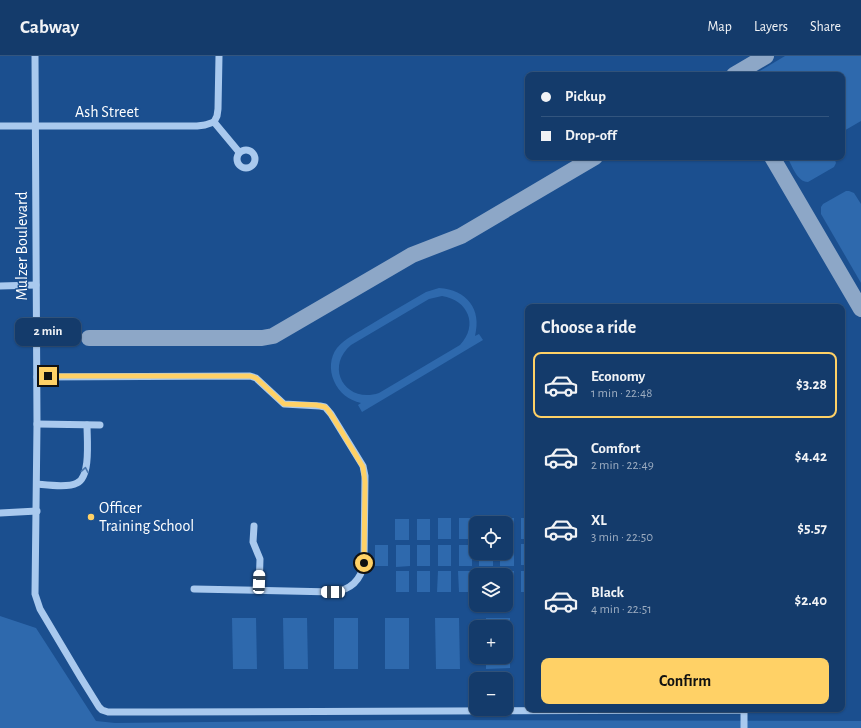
<!DOCTYPE html>
<html lang="en">
<head>
<meta charset="utf-8">
<style>
	:root { --surface:#143b6b; --page:#1d4271; --text:#f1f3f6; --muted:#9dadc1; --line:#33557e; --accent:#ffd166 }
	body { margin:0; font-family:"Alegreya Sans",sans-serif; background:var(--page); color:var(--text); height:100vh; display:flex; flex-direction:column; font-size:15px; white-space:nowrap }
	* { box-sizing:border-box; margin:0 }
	p { font-size:13px; color:var(--muted) }
	.icon { flex:none; width:22px; height:22px; fill:none; stroke:currentColor; stroke-width:2; stroke-linecap:round; stroke-linejoin:round }
	.map { position:relative; flex:1; overflow:hidden }
	.side { position:absolute; left:525px; top:248px; width:320px; height:408px; display:flex; flex-direction:column; background:var(--surface); border-radius:8px; box-shadow:0 1px 3px #0004,0 0 0 1px var(--line) }
	.side>* { flex:none }
	.top-card { position:absolute; left:525px; top:16px; width:320px; height:88px; border-radius:8px; box-shadow:0 1px 3px #0004,0 0 0 1px var(--line); display:grid; align-content:center; height:88px; padding:0 16px; background:var(--surface) }
	.buttons { position:absolute; left:469px; top:460px; display:grid; gap:8px }
	.buttons a { display:grid; place-items:center; width:44px; height:44px; border-radius:8px; background:var(--surface); box-shadow:0 1px 3px #0004,0 0 0 1px var(--line); font-size:20px }
	.end { position:absolute; width:18px; height:18px; margin:-9px; border:5px solid #ffd166; background:#111; box-shadow:0 0 0 2px #111 }
	.from { border-radius:50% }
	.bubble { position:absolute; height:28px; border-radius:8px; background:var(--surface); box-shadow:0 1px 3px #0004,0 0 0 1px var(--line); font-size:13px; font-weight:700; line-height:28px; text-align:center }
	.car { position:absolute; width:12px; height:24px; margin:-12px -6px; border-radius:5px; box-shadow:0 0 3px 1px #0007; background:linear-gradient(#fff 24%,#345 0 40%,#fff 0 76%,#345 0 86%,#fff 0) }
	.top-card b { display:flex; align-items:center; gap:14px; height:38px; font-size:15px }
	.top-card b+b { border-top:1px solid var(--line) }
	.top-card i { width:10px; height:10px; background:var(--text) }
	ul { padding:0; list-style:none }
	li { display:flex; align-items:center; gap:12px; height:66px; margin:0 8px 6px; padding:0 8px; border:2px solid transparent; border-radius:8px }
	li div { flex:1 }
	li b { display:block; font-size:15px }
	li em { font-style:normal; font-weight:700 }
	li.selected { border-color:var(--accent) }
	li>.icon { width:36px; height:36px; stroke-width:1.5 }
	h2 { padding:0 16px; font-size:18px; line-height:48px }
	.cta { display:flex; gap:8px; margin-top:auto; padding:8px 16px }
	.cta a { flex:1; height:46px; border-radius:8px; background:var(--accent); color:#111; font-size:16px; font-weight:700; line-height:46px; text-align:center }
	header { display:flex; align-items:center; gap:24px; box-sizing:border-box; height:56px; padding:0 20px; background:var(--surface); border-bottom:1px solid var(--line) }
	header strong { font-size:19px }
	nav { display:flex; gap:22px; margin-inline-start:auto; font-size:14px }
	.map>svg:first-child { display:block }
	.grass { fill:#2e69ad; fill-rule:evenodd }
	.lines { fill:none; stroke-linecap:round; stroke-linejoin:round }
	.taxiway { stroke:#8da7c7; stroke-width:16 }
	.minor { stroke:#a9c9ee; stroke-width:7 }
	.oneway { stroke:#4674ac }
	.route { stroke:#ffd166; stroke-width:5 }
	.poi-dot { fill:#ffd166; stroke:#1b4f8f; stroke-width:1.5 }
	.labels { text-anchor:middle; dominant-baseline:central; stroke-width:3; stroke-linejoin:round; paint-order:stroke }
	.street-label { font-size:16px; fill:#fff; stroke:#1b4f8f }
	.poi-label { font-size:16px; fill:#fff; stroke:#1b4f8f; text-anchor:start }
</style>
</head>
<body>
<header>
<strong>Cabway</strong>
<nav><a>Map</a><a>Layers</a><a>Share</a></nav>
</header>
<div class="map">
<svg width="861" height="672" viewBox="0 0 861 672">
	<rect width="100%" height="100%" fill="#1b4f8f"/>
	<!-- grass -->
	<g class="grass">
		<polygon points="785,0 861,0 861,65 842,76 842,19 753,19"/>
		<path d="M787,101h47l2,6 -2,4 -26,15c-11,0 -16,-17 -21,-25z"/>
		<polygon points="846,135 849,135 854,137 861,148 861,227 821,158 821,151 823,148"/>
		<path d="M439,232c28,2 43,21 36,48l4,-2 4,6 -121,72 -4,-7 3,-2c-12,-3 -22,-10 -27,-22 -5,-11 -4,-24 3,-33 8,-10 22,-16 33,-23 18,-11 37,-22 56,-33zM442,240c26,4 37,29 18,49l-81,48c-33,11 -55,-25 -28,-48l78,-46z"/>
		<rect x="438" y="462" width="13" height="21"/>
		<rect x="459" y="462" width="13" height="21"/>
		<rect x="480" y="462" width="13" height="5"/>
		<polygon points="501,462 514,462 514,483 506,483 506,467 501,467"/>
		<rect x="521" y="462" width="7" height="21"/>
		<rect x="395" y="463" width="14" height="21"/>
		<rect x="417" y="463" width="13" height="21"/>
		<rect x="521" y="488" width="7" height="21"/>
		<rect x="375" y="489" width="13" height="21"/>
		<polygon points="396,489 410,489 410,510 396,511"/>
		<rect x="417" y="489" width="13" height="21"/>
		<rect x="438" y="489" width="13" height="21"/>
		<rect x="459" y="489" width="13" height="21"/>
		<polygon points="506,489 514,489 514,510 500,510 500,497 506,497"/>
		<rect x="479" y="497" width="14" height="13"/>
		<rect x="396" y="515" width="13" height="21"/>
		<rect x="417" y="515" width="13" height="21"/>
		<polygon points="438,515 451,515 451,536 437,536"/>
		<polygon points="458,515 472,515 472,536 459,536"/>
		<polygon points="501,515 514,515 514,536 506,536 506,519 501,519"/>
		<rect x="521" y="515" width="7" height="21"/>
		<polygon points="0,560 36,572 96,665 115,667 400,664 861,665 861,672 0,672"/>
		<polygon points="232,562 256,562 257,613 233,613"/>
		<polygon points="283,562 307,562 308,613 284,613"/>
		<rect x="334" y="562" width="24" height="51"/>
		<rect x="385" y="562" width="24" height="51"/>
		<polygon points="435,562 459,562 460,613 436,613"/>
		<polygon points="486,562 510,562 510,612 486,613 486,601 506,601 506,571 486,571"/>
	</g>
	<g class="lines">
		<!-- taxiway -->
		<g class="taxiway">
			<polyline points="734,19 766,0"/>
			<polyline points="772,101 861,253"/>
			<polyline points="89,282 262,282 273,280 412,199 461,180 595,101"/>
		</g>
		<!-- minor -->
		<g class="minor">
			<polyline points="35,0 37,368 35,538 40,553 81,622 99,651 102,654 108,656 157,656 744,654 744,672"/>
			<polyline points="214,66 217,60 218,53 219,0"/>
			<polyline points="214,66 239,96"/>
			<polyline points="0,70 197,70 205,69 214,66"/>
			<circle cx="246" cy="103" r="9"/>
			<polyline points="0,230 36,229"/>
			<path d="M37,321l213,-1 6,2 28,26 36,2 5,1 6,7 32,52 2,10 -1,87c-3,17 -13,27 -31,29l-139,-3"/>
			<polyline points="37,368 100,369"/>
			<path d="M37,428c11,1 31,4 40,-1 14,-6 10,-44 10,-58"/>
			<polyline points="0,457 37,455"/>
			<polyline points="254,470 253,486 260,503 259,534"/>
		</g>
	</g>
	<!-- one-way arrows -->
	<defs><path id="oneway-chevron" d="M-2-3.5L2.5 0L-2 3.5" fill="none" stroke-width="1.6" stroke-linecap="round" stroke-linejoin="round"/></defs>
	<use class="oneway" href="#oneway-chevron" transform="translate(85 414) rotate(-80)"/>
	<g class="lines">
		<!-- route -->
		<polyline class="route" points="48,320 250,320 256,322 284,348 316,349 325,351 328,354 334,363 363,411 365,426 364,507"/>
	</g>
	<!-- markers -->
	<circle class="poi-dot" cx="91" cy="461" r="4"/>
	<g class="labels">
		<!-- street labels -->
		<g class="street-label">
			<text x="107" y="56">Ash Street</text>
			<text transform="translate(22 190) rotate(-90)">Mulzer Boulevard</text>
		</g>
		<!-- poi labels -->
		<g class="poi-label">
			<text x="99" y="452">Officer<tspan x="99" dy="18">Training School</tspan></text>
		</g>
	</g>
</svg>
<div class="buttons">
<a><svg class="icon" aria-label="locate" viewBox="0 0 24 24"><circle cx="12" cy="12" r="6"/><path d="M12 2v4M12 18v4M2 12h4M18 12h4"/></svg></a>
<a><svg class="icon" aria-label="layers" viewBox="0 0 24 24"><path d="M12 4l9 5-9 5-9-5zM3 14l9 5 9-5"/></svg></a>
<a>+</a>
<a>−</a>
</div>
<i class="end from" style="left:364px;top:507px"></i>
<i class="end" style="left:48px;top:320px"></i>
<div class="bubble" style="left:15px;top:262px;width:66px">2 min</div>
<i class="car" style="left:259px;top:526px;rotate:2deg"></i>
<i class="car" style="left:333px;top:536px;rotate:271deg"></i>
<div class="top-card">
<b><i class="from"></i>Pickup</b>
<b><i></i>Drop-off</b>
</div>
<section class="side">
<h2>Choose a ride</h2>
<ul>
<li class="selected"><svg class="icon" aria-label="car" viewBox="0 0 24 24"><path d="M5 17H2v-5l4-1 3-4h7l3 4 3 1v5h-3M9 17h6M6 11h13"/><circle cx="7" cy="17" r="2"/><circle cx="17" cy="17" r="2"/></svg><div><b>Economy</b><p>1 min · 22:48</p></div><em>$3.28</em></li>
<li><svg class="icon" aria-label="car" viewBox="0 0 24 24"><path d="M5 17H2v-5l4-1 3-4h7l3 4 3 1v5h-3M9 17h6M6 11h13"/><circle cx="7" cy="17" r="2"/><circle cx="17" cy="17" r="2"/></svg><div><b>Comfort</b><p>2 min · 22:49</p></div><em>$4.42</em></li>
<li><svg class="icon" aria-label="car" viewBox="0 0 24 24"><path d="M5 17H2v-5l4-1 3-4h7l3 4 3 1v5h-3M9 17h6M6 11h13"/><circle cx="7" cy="17" r="2"/><circle cx="17" cy="17" r="2"/></svg><div><b>XL</b><p>3 min · 22:50</p></div><em>$5.57</em></li>
<li><svg class="icon" aria-label="car" viewBox="0 0 24 24"><path d="M5 17H2v-5l4-1 3-4h7l3 4 3 1v5h-3M9 17h6M6 11h13"/><circle cx="7" cy="17" r="2"/><circle cx="17" cy="17" r="2"/></svg><div><b>Black</b><p>4 min · 22:51</p></div><em>$2.40</em></li>
</ul>
<div class="cta"><a>Confirm</a></div>
</section>
</div>
</body>
</html>
